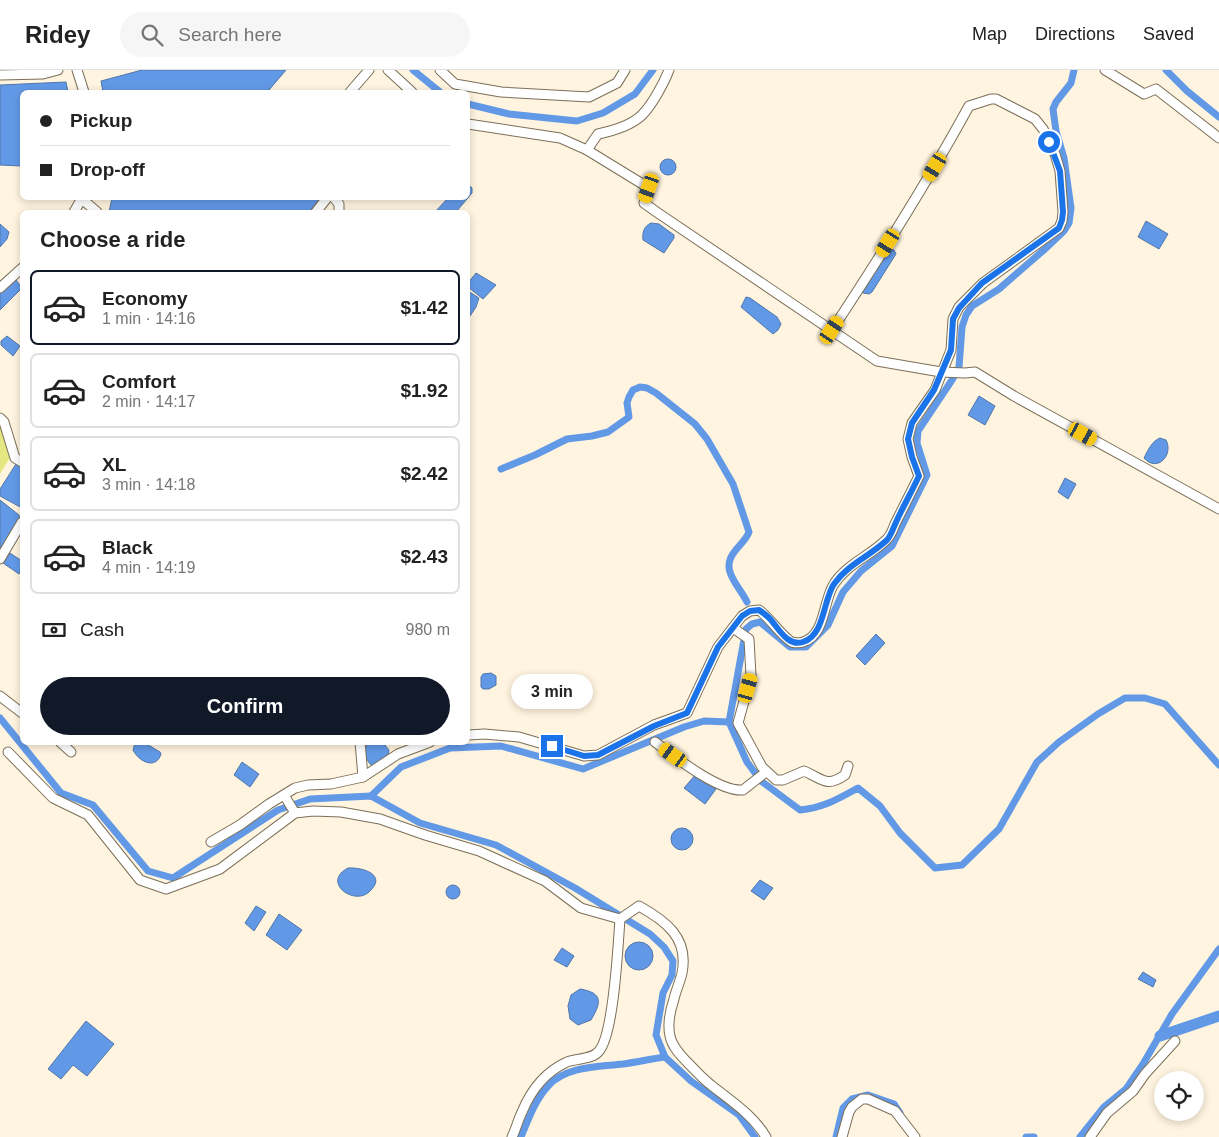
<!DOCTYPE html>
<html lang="en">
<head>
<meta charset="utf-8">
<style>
	:root { --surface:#fff; --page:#f6f6f6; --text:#222; --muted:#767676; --line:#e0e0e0; --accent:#111827 }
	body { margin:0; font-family:Helvetica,sans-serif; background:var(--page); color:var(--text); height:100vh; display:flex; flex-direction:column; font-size:19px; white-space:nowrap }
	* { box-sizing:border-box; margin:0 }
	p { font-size:16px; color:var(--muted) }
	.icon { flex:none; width:28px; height:28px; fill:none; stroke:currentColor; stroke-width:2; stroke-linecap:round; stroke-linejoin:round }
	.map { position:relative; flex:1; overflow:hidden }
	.side { position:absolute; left:20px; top:140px; width:450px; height:535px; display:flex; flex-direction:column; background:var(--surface); border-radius:8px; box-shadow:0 2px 8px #0003 }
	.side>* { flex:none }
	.guide { position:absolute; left:20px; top:20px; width:450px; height:110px; border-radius:8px; box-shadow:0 2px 8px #0003; display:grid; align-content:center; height:110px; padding:0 20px; background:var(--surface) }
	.buttons { position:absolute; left:1154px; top:1001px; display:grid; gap:10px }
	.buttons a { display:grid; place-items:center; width:50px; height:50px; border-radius:50%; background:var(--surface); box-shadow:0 2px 8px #0003; font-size:25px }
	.end { position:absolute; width:22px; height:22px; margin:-11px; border:6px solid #1a73e8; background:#fff; box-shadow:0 0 0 2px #fff }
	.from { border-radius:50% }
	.bubble { position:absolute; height:35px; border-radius:18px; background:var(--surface); box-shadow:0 2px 8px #0003; font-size:16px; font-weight:800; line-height:35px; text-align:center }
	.car { position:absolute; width:15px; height:30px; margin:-15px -8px; border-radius:6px; box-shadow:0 0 4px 1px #0007; background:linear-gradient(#f5c518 24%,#345 0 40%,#f5c518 0 76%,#345 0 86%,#f5c518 0) }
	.guide b { display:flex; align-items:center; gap:18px; height:48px; font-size:19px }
	.guide b+b { border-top:1px solid var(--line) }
	.guide i { width:12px; height:12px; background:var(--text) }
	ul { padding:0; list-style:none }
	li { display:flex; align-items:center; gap:15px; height:75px; margin:0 10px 8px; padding:0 10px; border:2px solid var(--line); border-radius:8px }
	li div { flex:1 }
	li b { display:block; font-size:19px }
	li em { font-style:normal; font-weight:800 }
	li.on { border-color:var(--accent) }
	li>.icon { width:45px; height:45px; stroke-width:1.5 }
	h2 { padding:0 20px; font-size:22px; line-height:60px }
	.pay { display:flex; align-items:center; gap:12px; height:55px; padding:0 20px; font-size:19px }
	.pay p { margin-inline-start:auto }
	.button { display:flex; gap:10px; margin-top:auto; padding:10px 20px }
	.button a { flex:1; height:58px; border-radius:30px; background:var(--accent); color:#fff; font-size:20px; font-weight:800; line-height:58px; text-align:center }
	header { display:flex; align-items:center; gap:30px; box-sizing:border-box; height:70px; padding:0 25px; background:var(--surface); border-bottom:1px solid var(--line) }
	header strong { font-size:24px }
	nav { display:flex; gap:28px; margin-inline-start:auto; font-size:18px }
	.search { width:350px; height:45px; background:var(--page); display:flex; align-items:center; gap:12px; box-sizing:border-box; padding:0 18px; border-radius:28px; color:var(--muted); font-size:19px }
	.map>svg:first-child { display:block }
	.green { fill:#e3e883 }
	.water { fill:#6299e7; stroke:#5176aa }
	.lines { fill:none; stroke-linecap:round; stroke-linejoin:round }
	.canal { stroke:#6299e7; stroke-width:7 }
	.river { stroke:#6299e7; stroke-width:11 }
	.minor-casing { stroke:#7b6f58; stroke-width:11 }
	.minor { stroke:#fff; stroke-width:9 }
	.route { stroke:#1a73e8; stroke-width:6 }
</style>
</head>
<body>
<header>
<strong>Ridey</strong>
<div class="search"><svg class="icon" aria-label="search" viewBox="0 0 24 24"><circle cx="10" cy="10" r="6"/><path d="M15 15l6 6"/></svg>Search here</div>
<nav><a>Map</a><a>Directions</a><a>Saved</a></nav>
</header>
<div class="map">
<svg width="1219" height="1067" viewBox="0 0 1219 1067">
	<rect width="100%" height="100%" fill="#fff4df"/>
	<!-- green -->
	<polygon class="green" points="0,355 11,386 0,404"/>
	<!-- water -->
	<g class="water">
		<polygon points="142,0 286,0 269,20 258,22 103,22 101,11"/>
		<polygon points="66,12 68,22 22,22 22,96 0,95 0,15"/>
		<circle cx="668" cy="97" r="8"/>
		<polygon points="468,114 472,118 472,123 456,142 435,142 448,128 468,128"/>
		<polygon points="112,128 320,128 309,142 109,142"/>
		<polygon points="1146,151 1168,164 1159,179 1138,167"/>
		<path d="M651,153l8,1 15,11v3l-10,15 -21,-13c-1,-7 1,-14 8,-17z"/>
		<polygon points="0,154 9,162 7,169 0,177"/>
		<polygon points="890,179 894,180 896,184 872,222 869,224 863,223 862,221 887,180"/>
		<polygon points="476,203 496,215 483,229 468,217 468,213"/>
		<polygon points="13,210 16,210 22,218 0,240 0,223"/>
		<polygon points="468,221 479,228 476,237 468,249"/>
		<polygon points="746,227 750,228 777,247 781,254 778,260 773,264 741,237"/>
		<polygon points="7,266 20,276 13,286 1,275 1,271"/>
		<polygon points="979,326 995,336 985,355 968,345"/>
		<path d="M1160,368l6,2c8,15 -9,33 -22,18 4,-8 8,-17 16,-20z"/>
		<polygon points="16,394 22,395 22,438 0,426 0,419"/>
		<polygon points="1065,408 1076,414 1068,429 1058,422"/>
		<polygon points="0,430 19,445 20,450 0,484"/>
		<polygon points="10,483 22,491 22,498 19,504 3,493"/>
		<polygon points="876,564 885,573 865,595 856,586"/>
		<polygon points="491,603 496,606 496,615 489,619 483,619 481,617 481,607 483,604"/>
		<path d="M135,673h10l15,9 1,2c-5,16 -22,8 -28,-4z"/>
		<polygon points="371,673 384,674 389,680 388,686 375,696 370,694 364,685 366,676"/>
		<polygon points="242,692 259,704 250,717 234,705"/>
		<polygon points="696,704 716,719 705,734 684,718"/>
		<circle cx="682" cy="769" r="11"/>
		<path d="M348,798c15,-1 40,7 21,24 -15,14 -48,-10 -21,-24z"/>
		<polygon points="760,810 773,818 764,830 751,821"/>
		<circle cx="453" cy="822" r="7"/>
		<polygon points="256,836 266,842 254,861 245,853"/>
		<polygon points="279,844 302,860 287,880 266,865"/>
		<circle cx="639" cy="886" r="14"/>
		<polygon points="562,878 574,886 567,897 554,890"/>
		<polygon points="1143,902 1156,910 1153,917 1138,909"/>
		<path d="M580,919c24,4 21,14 11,31l-13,5 -8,-6 -2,-13 3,-11z"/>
		<polygon points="86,951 114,974 87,1006 73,995 61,1009 48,999"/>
	</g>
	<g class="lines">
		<!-- canal -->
		<g class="canal">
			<polyline points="413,0 440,22"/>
			<path d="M1074,0l-3,13 -15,19 -3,7 3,22 8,27 7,50 -2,15 -5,8 -19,18 -46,40 -27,17 -6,9 -4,12 -3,40 -7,13 -34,51 -1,12 10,32 -35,71 -31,25 -18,21 -15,33 -22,22h-16l-30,-25 -8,2 -6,5 -17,93 18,40 14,19 39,29c23,-2 38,-11 58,-22l22,18 20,27 35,35 27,-3 37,-36 38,-67 22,-20 39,-28 27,-16h20l20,6 54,61"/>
			<polyline points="1166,0 1187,21 1219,47"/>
			<polyline points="468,34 509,44 577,51 603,43 635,24 653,0"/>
			<path d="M501,399l34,-14 32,-16 25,-3 16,-4 21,-15 -2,-14 2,-6 4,-7 7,-3 7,1 9,5 39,31 12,15 26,45 16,48c-3,8 -9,12 -14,19 -16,19 4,34 12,51"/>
			<polyline points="0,648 61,723 93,735 148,801 173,808 278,740 310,729 371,726 420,753 496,775 575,818 650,864 664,877 673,891 672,905 663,923 656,965 665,987"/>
			<polyline points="371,726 401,697 450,678 501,676 583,699 684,657 704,651 729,652"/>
			<path d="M521,1067c7,-17 14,-37 27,-51 18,-20 50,-19 75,-22 14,-2 28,-5 42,-7l26,24 48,34 16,22"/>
			<polyline points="836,1067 843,1038 852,1029 868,1025 894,1034 900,1043"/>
			<polyline points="1026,1067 1034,1067"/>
			<polyline points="1080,1067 1104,1037 1126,1019 1143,994 1172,944 1219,879"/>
		</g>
		<!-- river -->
		<polyline class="river" points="1160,966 1219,946"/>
		<!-- minor casing -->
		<g class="minor-casing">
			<g id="minor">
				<polyline points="77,0 84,22"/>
				<polyline points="388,0 412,22"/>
				<polyline points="440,0 455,14 501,22 589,27 617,13 625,0"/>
				<polyline points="1105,0 1144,24 1156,19 1219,68"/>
				<polyline points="0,5 43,4 58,0"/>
				<polyline points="350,22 369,0"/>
				<path d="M468,54l92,14 27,12 11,-16c14,-3 34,-9 44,-19 10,-10 22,-32 27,-45"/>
				<polyline points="587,80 649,118 644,133 658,143 877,291 941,302 965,303 975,302 1014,326 1219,439"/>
				<polyline points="334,128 339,134 339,142"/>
				<polyline points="82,129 97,142"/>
				<polyline points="74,142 82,128"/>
				<polyline points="316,142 327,128"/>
				<polyline points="0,218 22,198"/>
				<polyline points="0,348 4,352 15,388 22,392"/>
				<polyline points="0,489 22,452"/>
				<path d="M733,558l16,11 2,37 -13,47 24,44 14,13h7l21,-9c19,8 22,17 41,4l3,-9"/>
				<polyline points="0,626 22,643"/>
				<path d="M468,665l16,-1 35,3 65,19 14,-1 56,-30 33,-12 31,-66 24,-31 8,-5 9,-1c10,7 25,29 33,32 1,1 9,1 11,0 23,-7 20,-42 31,-58 13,-20 36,-28 52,-44 5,-4 7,-11 9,-16 8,-16 16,-32 24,-48l-7,-19 -4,-18 4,-16 23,-33 16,-40 2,-31 6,-12 24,-24 76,-55 3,-7 1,-9 -3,-41 -5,-17 -12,-25 -8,-10 -39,-20h-5l-22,7c-42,77 -89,151 -137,224"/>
				<polyline points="60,672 71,682"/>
				<polyline points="360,672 363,707"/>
				<path d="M655,672c20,15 64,50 88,48l23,-18"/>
				<polyline points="8,682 53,728 88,745 140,810 166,819 220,799 295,743 313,741 341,742 380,749 425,765 479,781 545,811 581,838 620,849"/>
				<polyline points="284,725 295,743"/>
				<polyline points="211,772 240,755 269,734 295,718 308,715 331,714 363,707 398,684 430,672"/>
				<path d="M512,1067c4,-8 6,-17 10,-25 9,-22 23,-40 45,-50 10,-4 25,-2 32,-11 15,-17 19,-106 21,-132l19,-13c27,15 50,32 43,67 -2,9 -6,17 -8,26 -4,12 -7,24 -4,37 2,11 12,21 19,28 7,7 14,15 22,21 20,16 42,30 55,52"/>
				<polyline points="842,1067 849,1042 852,1037 862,1029 868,1029 895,1041 915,1067"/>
				<polyline points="1090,1067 1107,1043 1133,1021 1145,1004 1175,971"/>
			</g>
		</g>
		<!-- minor -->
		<use href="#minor" class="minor"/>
	</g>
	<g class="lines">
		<!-- route -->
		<path class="route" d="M552,676l32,10 14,-1 56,-29 33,-13 31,-66 24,-31 8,-5 9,-1c4,3 9,6 12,10 8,9 17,27 32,22 22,-7 20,-42 31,-58 14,-20 36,-28 53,-44 4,-4 7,-14 10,-20 7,-15 15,-29 22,-44l-7,-19 -4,-18 4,-16 22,-33 17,-40 2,-31 6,-11 23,-25 77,-55 3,-8 1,-8 -3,-41 -11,-29"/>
	</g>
</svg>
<div class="buttons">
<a><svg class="icon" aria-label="locate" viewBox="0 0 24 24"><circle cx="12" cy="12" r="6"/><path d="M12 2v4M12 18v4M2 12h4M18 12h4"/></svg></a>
</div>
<i class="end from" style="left:1049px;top:72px"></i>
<i class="end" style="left:552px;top:676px"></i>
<div class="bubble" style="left:511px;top:604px;width:82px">3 min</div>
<i class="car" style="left:935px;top:97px;rotate:211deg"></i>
<i class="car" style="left:649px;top:118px;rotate:199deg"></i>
<i class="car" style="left:888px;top:173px;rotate:212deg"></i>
<i class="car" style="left:832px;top:260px;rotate:34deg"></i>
<i class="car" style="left:1083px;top:364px;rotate:119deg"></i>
<i class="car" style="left:748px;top:618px;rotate:16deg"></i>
<i class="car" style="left:673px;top:685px;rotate:305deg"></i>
<div class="guide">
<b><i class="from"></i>Pickup</b>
<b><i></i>Drop-off</b>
</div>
<section class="side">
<h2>Choose a ride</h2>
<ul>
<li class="on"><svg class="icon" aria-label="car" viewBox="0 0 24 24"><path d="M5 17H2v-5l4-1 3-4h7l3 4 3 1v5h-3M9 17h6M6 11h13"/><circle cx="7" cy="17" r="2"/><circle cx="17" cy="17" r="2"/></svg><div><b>Economy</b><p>1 min · 14:16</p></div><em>$1.42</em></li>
<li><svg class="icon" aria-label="car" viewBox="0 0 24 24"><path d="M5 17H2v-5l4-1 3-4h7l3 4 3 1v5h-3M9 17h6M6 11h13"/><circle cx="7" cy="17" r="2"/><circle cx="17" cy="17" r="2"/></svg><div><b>Comfort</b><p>2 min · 14:17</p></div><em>$1.92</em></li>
<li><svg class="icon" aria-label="car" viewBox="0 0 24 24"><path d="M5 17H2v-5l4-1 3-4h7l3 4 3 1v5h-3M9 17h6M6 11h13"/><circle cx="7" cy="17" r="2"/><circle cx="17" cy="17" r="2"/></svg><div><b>XL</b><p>3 min · 14:18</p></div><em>$2.42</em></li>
<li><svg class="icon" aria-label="car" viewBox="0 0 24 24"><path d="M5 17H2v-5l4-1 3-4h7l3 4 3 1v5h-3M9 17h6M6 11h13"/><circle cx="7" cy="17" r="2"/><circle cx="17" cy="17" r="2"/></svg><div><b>Black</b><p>4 min · 14:19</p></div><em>$2.43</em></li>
</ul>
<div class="pay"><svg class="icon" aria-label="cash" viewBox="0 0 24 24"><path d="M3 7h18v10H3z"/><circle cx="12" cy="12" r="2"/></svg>Cash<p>980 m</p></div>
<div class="button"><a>Confirm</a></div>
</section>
</div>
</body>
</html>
